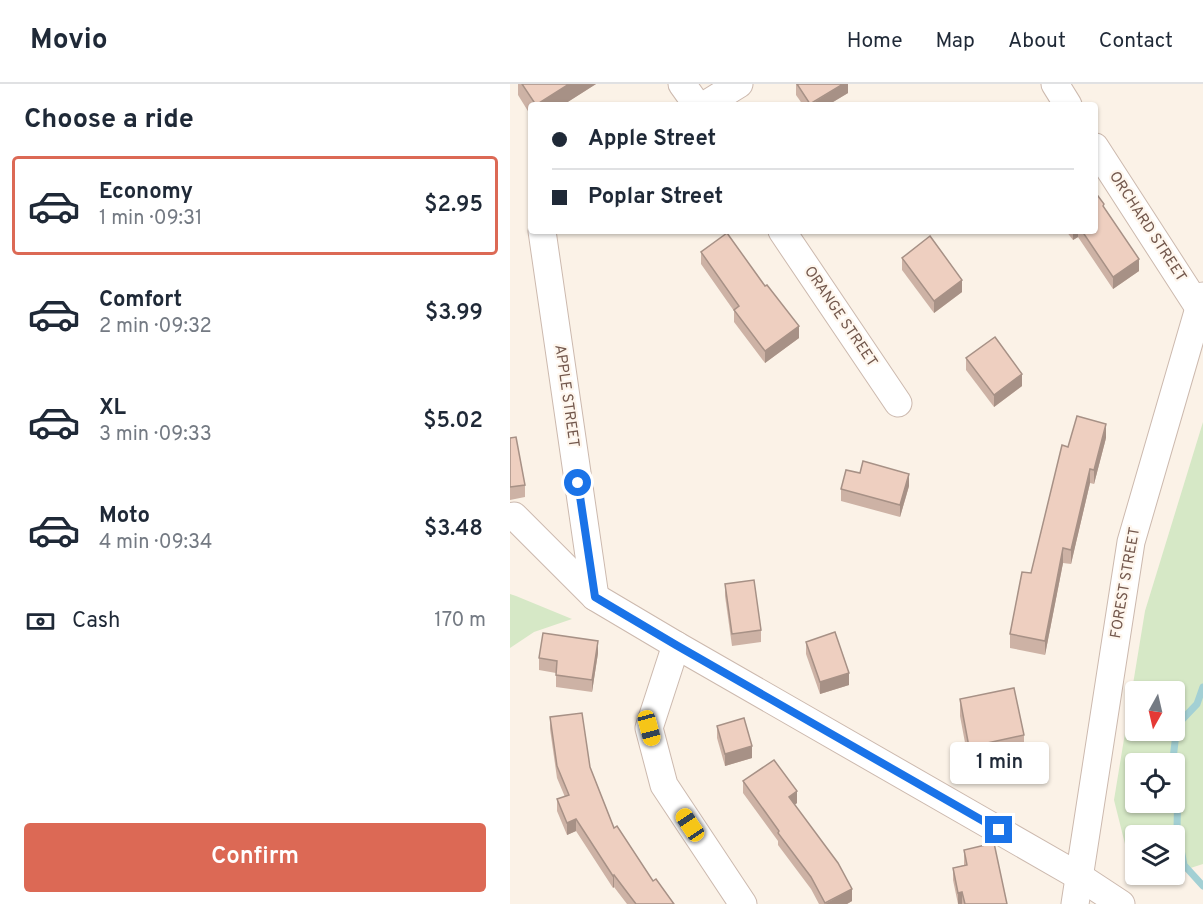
<!DOCTYPE html>
<html lang="en">
<head>
<meta charset="utf-8">
<style>
	:root { --surface:#fff; --page:#f6f6f7; --text:#1f2937; --muted:#747a83; --line:#e0e1e3; --accent:#dc6955 }
	body { margin:0; font-family:Overpass,sans-serif; background:var(--page); color:var(--text); height:100vh; display:flex; flex-direction:column; font-size:22px; white-space:nowrap }
	* { box-sizing:border-box; margin:0 }
	p { font-size:20px; color:var(--muted) }
	.icon { flex:none; width:33px; height:33px; fill:none; stroke:currentColor; stroke-width:2; stroke-linecap:round; stroke-linejoin:round }
	.map { position:relative; flex:1; overflow:hidden }
	.panel { display:flex; flex-direction:column; background:var(--surface); width:510px }
	.panel>* { flex:none }
	.banner { position:absolute; left:18px; top:18px; width:570px; height:132px; border-radius:6px; box-shadow:0 2px 4px #0004; display:grid; align-content:center; height:132px; padding:0 24px; background:var(--surface) }
	.needle { width:39px; rotate:188deg }
	.fabs { position:absolute; left:615px; top:597px; display:grid; gap:12px }
	.fabs a { display:grid; place-items:center; width:60px; height:60px; border-radius:6px; background:var(--surface); box-shadow:0 2px 4px #0004; font-size:30px }
	.end { position:absolute; width:27px; height:27px; margin:-14px; border:8px solid #1a73e8; background:#fff; box-shadow:0 0 0 3px #fff }
	.from { border-radius:50% }
	.bubble { position:absolute; height:42px; border-radius:6px; background:var(--surface); box-shadow:0 2px 4px #0004; font-size:20px; font-weight:600; line-height:42px; text-align:center }
	.car { position:absolute; width:18px; height:36px; margin:-18px -9px; border-radius:8px; box-shadow:0 0 4px 2px #0007; background:linear-gradient(#f5c518 24%,#345 0 40%,#f5c518 0 76%,#345 0 86%,#f5c518 0) }
	.banner b { display:flex; align-items:center; gap:21px; height:57px; font-size:22px }
	.banner b+b { border-top:2px solid var(--line) }
	.banner i { width:15px; height:15px; background:var(--text) }
	ul { padding:0; list-style:none }
	li { display:flex; align-items:center; gap:18px; height:99px; margin:0 12px 9px; padding:0 12px; border:3px solid transparent; border-radius:6px }
	li div { flex:1 }
	li b { display:block; font-size:22px }
	li em { font-style:normal; font-weight:600 }
	li.on { border-color:var(--accent) }
	li>.icon { width:54px; height:54px; stroke-width:1.5 }
	h2 { padding:0 24px; font-size:27px; line-height:72px }
	.pay { display:flex; align-items:center; gap:15px; height:66px; padding:0 24px; font-size:22px }
	.pay p { margin-inline-start:auto }
	.action { display:flex; gap:12px; margin-top:auto; padding:12px 24px }
	.action a { flex:1; height:69px; border-radius:6px; background:var(--accent); color:#fff; font-size:24px; font-weight:600; line-height:69px; text-align:center }
	header { display:flex; align-items:center; gap:36px; box-sizing:border-box; height:84px; padding:0 30px; background:var(--surface); border-bottom:2px solid var(--line) }
	header strong { font-size:28px }
	nav { display:flex; gap:33px; margin-inline-start:auto; font-size:21px }
	main { display:flex; flex:1; min-height:0 }
	.map>svg:first-child { display:block }
	.green { fill:#d6e8c6; fill-rule:evenodd }
	.lines { fill:none; stroke-linecap:round; stroke-linejoin:round }
	.stream { stroke:#a3d0d4; stroke-width:7 }
	.minor-casing { stroke:#ccb9ae; stroke-width:29 }
	.minor { stroke:#fff; stroke-width:27 }
	.wall { fill:#cdb2a5 }
	.shaded-wall { fill:#a79186 }
	.building { fill:#eecfc0; stroke:#a79186; stroke-width:1.5 }
	.route { stroke:#1a73e8; stroke-width:8 }
	.labels { text-anchor:middle; dominant-baseline:central; stroke-width:4.5; stroke-linejoin:round; paint-order:stroke }
	.street-label { font-size:15px; fill:#73584d; stroke:#fef6ed }
</style>
</head>
<body>
<header>
<strong>Movio</strong>
<nav><a>Home</a><a>Map</a><a>About</a><a>Contact</a></nav>
</header>
<main>
<section class="panel">
<h2>Choose a ride</h2>
<ul>
<li class="on"><svg class="icon" aria-label="car" viewBox="0 0 24 24"><path d="M5 17H2v-5l4-1 3-4h7l3 4 3 1v5h-3M9 17h6M6 11h13"/><circle cx="7" cy="17" r="2"/><circle cx="17" cy="17" r="2"/></svg><div><b>Economy</b><p>1 min · 09:31</p></div><em>$2.95</em></li>
<li><svg class="icon" aria-label="car" viewBox="0 0 24 24"><path d="M5 17H2v-5l4-1 3-4h7l3 4 3 1v5h-3M9 17h6M6 11h13"/><circle cx="7" cy="17" r="2"/><circle cx="17" cy="17" r="2"/></svg><div><b>Comfort</b><p>2 min · 09:32</p></div><em>$3.99</em></li>
<li><svg class="icon" aria-label="car" viewBox="0 0 24 24"><path d="M5 17H2v-5l4-1 3-4h7l3 4 3 1v5h-3M9 17h6M6 11h13"/><circle cx="7" cy="17" r="2"/><circle cx="17" cy="17" r="2"/></svg><div><b>XL</b><p>3 min · 09:33</p></div><em>$5.02</em></li>
<li><svg class="icon" aria-label="car" viewBox="0 0 24 24"><path d="M5 17H2v-5l4-1 3-4h7l3 4 3 1v5h-3M9 17h6M6 11h13"/><circle cx="7" cy="17" r="2"/><circle cx="17" cy="17" r="2"/></svg><div><b>Moto</b><p>4 min · 09:34</p></div><em>$3.48</em></li>
</ul>
<div class="pay"><svg class="icon" aria-label="cash" viewBox="0 0 24 24"><path d="M3 7h18v10H3z"/><circle cx="12" cy="12" r="2"/></svg>Cash<p>170 m</p></div>
<div class="action"><a>Confirm</a></div>
</section>
<div class="map">
<svg width="693" height="820" viewBox="0 0 693 820">
	<rect width="100%" height="100%" fill="#fbf2e7"/>
	<!-- green -->
	<g class="green">
		<path d="M693,338v442l-28,9 -1,-37h-38v38l32,1 -33,9 -21,-84 31,-189zM626,608h38v38h-38zM626,680h38v38h-38z"/>
		<polygon points="0,510 6,512 62,535 24,548 0,564"/>
	</g>
	<g class="lines">
		<!-- stream -->
		<g class="stream">
			<polyline points="664,680 663,675 667,641 687,620 693,603"/>
			<polyline points="664,682 668,698 667,745 674,781 693,802"/>
		</g>
		<!-- minor casing -->
		<g class="minor-casing">
			<g id="minor">
				<polyline points="172,0 187,21"/>
				<polyline points="545,0 558,21"/>
				<polyline points="195,21 229,0"/>
				<polyline points="585,63 689,224"/>
				<polyline points="32,147 85,513"/>
				<polyline points="272,147 388,319"/>
				<polyline points="4,432 85,513 166,561 570,793 611,820"/>
				<polyline points="166,561 139,644 154,701 233,820"/>
				<polyline points="565,820 621,458 689,224 693,212"/>
			</g>
		</g>
		<!-- minor -->
		<use href="#minor" class="minor"/>
	</g>
	<!-- wall -->
	<g class="wall">
		<polygon points="8,0 86,0 53,21 21,21 21,32 8,11"/>
		<polygon points="286,0 338,0 338,9 318,21 293,21 286,11"/>
		<polygon points="594,124 629,187 603,205 568,153 563,156 556,147 585,147"/>
		<polygon points="191,168 289,254 255,279 224,238 224,227 191,180"/>
		<polygon points="392,174 452,208 424,229 392,186"/>
		<polygon points="456,274 512,302 484,323 456,286"/>
		<polygon points="0,354 15,401 15,413 0,416"/>
		<polygon points="596,354 584,400 580,399 561,480 553,479 535,571 500,564 500,550 521,489"/>
		<polygon points="350,389 399,402 390,433 331,417 331,405"/>
		<polygon points="215,500 251,546 251,558 222,562 215,512"/>
		<polygon points="296,558 339,601 310,610 296,570"/>
		<polygon points="88,569 82,608 46,603 46,589 29,586 29,574"/>
		<polygon points="450,615 514,651 514,669 459,680 450,632"/>
		<polygon points="40,633 80,683 104,744 143,797 164,820 117,820 104,803 103,804 66,747 57,751 47,727 47,715 55,713 47,694 40,645"/>
		<polygon points="207,642 242,674 215,682 207,654"/>
		<polygon points="233,697 287,719 284,721 342,817 337,820 309,820 301,805 268,761 268,757 233,709"/>
		<polygon points="454,766 497,820 448,820 443,796 443,784 454,781"/>
	</g>
	<!-- shaded-wall -->
	<g class="shaded-wall">
		<polygon points="59,0 86,0 53,21 26,21"/>
		<polygon points="333,0 338,0 338,9 318,21 300,21"/>
		<polygon points="563,147 568,147 568,153 563,156"/>
		<polygon points="629,175 629,187 603,205 603,193"/>
		<polygon points="452,196 452,208 424,229 424,217"/>
		<polygon points="289,242 289,254 255,279 255,267"/>
		<polygon points="512,290 512,302 484,323 484,311"/>
		<polygon points="596,340 596,354 584,400 584,386"/>
		<polygon points="580,385 580,399 561,480 561,466"/>
		<polygon points="399,390 399,402 390,433 390,421"/>
		<polygon points="553,464 553,479 535,571 535,557"/>
		<polygon points="88,557 88,569 82,608 82,596"/>
		<polygon points="339,589 339,601 310,610 310,598"/>
		<polygon points="242,662 242,674 215,682 215,670"/>
		<polygon points="287,707 287,719 279,725 279,713"/>
		<polygon points="66,735 66,747 57,751 57,739"/>
		<polygon points="104,791 104,803 103,804 103,792"/>
		<polygon points="342,805 342,817 337,820 315,820"/>
		<polygon points="452,808 452,820 448,820 448,809"/>
	</g>
	<!-- building -->
	<g class="building">
		<polygon points="12,0 59,0 26,21"/>
		<polygon points="287,0 333,0 300,20"/>
		<polygon points="585,108 594,120 593,122 629,175 603,193 572,147 585,147"/>
		<polygon points="217,149 255,202 257,201 289,242 255,267 224,226 229,222 191,168"/>
		<polygon points="420,152 452,196 424,217 392,174"/>
		<polygon points="485,253 512,290 484,311 456,274"/>
		<polygon points="567,332 596,340 584,386 580,385 561,466 553,464 535,557 500,550 512,488 521,489 552,361 558,363"/>
		<polygon points="6,353 15,401 0,403 0,354"/>
		<polygon points="353,377 399,390 390,421 331,405 336,386 350,389"/>
		<polygon points="244,496 251,546 222,550 215,500"/>
		<polygon points="325,548 339,589 310,598 296,558"/>
		<polygon points="33,549 88,557 82,596 46,591 47,577 29,574"/>
		<polygon points="504,604 514,651 459,663 450,615"/>
		<polygon points="72,629 80,683 104,744 107,742 143,797 146,795 164,820 126,820 104,791 103,792 66,735 57,739 47,715 59,711 47,682 40,633"/>
		<polygon points="234,634 242,662 215,670 207,642"/>
		<polygon points="264,676 287,707 279,713 328,779 342,805 315,819 301,793 268,749 269,747 233,697"/>
		<polygon points="484,759 497,820 455,820 452,808 448,809 443,784 457,781 454,766"/>
	</g>
	<g class="lines">
		<!-- route -->
		<polyline class="route" points="68,399 85,513 166,561 489,746"/>
	</g>
	<g class="labels">
		<!-- street labels -->
		<g class="street-label">
			<text transform="translate(637 143) rotate(57)">ORCHARD STREET</text>
			<text transform="translate(330 233) rotate(56)">ORANGE STREET</text>
			<text transform="translate(56 312) rotate(82)">APPLE STREET</text>
			<text transform="translate(616 499) rotate(-80)">FOREST STREET</text>
		</g>
	</g>
</svg>
<div class="fabs">
<a><svg class="needle" viewBox="-14 -14 28 28"><path d="M0-13l5 13h-10z" fill="#e53935"/><path d="M0 13l5-13h-10z" fill="#747a83"/></svg></a>
<a><svg class="icon" aria-label="locate" viewBox="0 0 24 24"><circle cx="12" cy="12" r="6"/><path d="M12 2v4M12 18v4M2 12h4M18 12h4"/></svg></a>
<a><svg class="icon" aria-label="layers" viewBox="0 0 24 24"><path d="M12 4l9 5-9 5-9-5zM3 14l9 5 9-5"/></svg></a>
</div>
<i class="end from" style="left:68px;top:399px"></i>
<i class="end" style="left:489px;top:746px"></i>
<div class="bubble" style="left:440px;top:658px;width:99px">1 min</div>
<i class="car" style="left:139px;top:644px;rotate:165deg"></i>
<i class="car" style="left:180px;top:741px;rotate:326deg"></i>
<div class="banner">
<b><i class="from"></i>Apple Street</b>
<b><i></i>Poplar Street</b>
</div>
</div>
</main>
</body>
</html>
